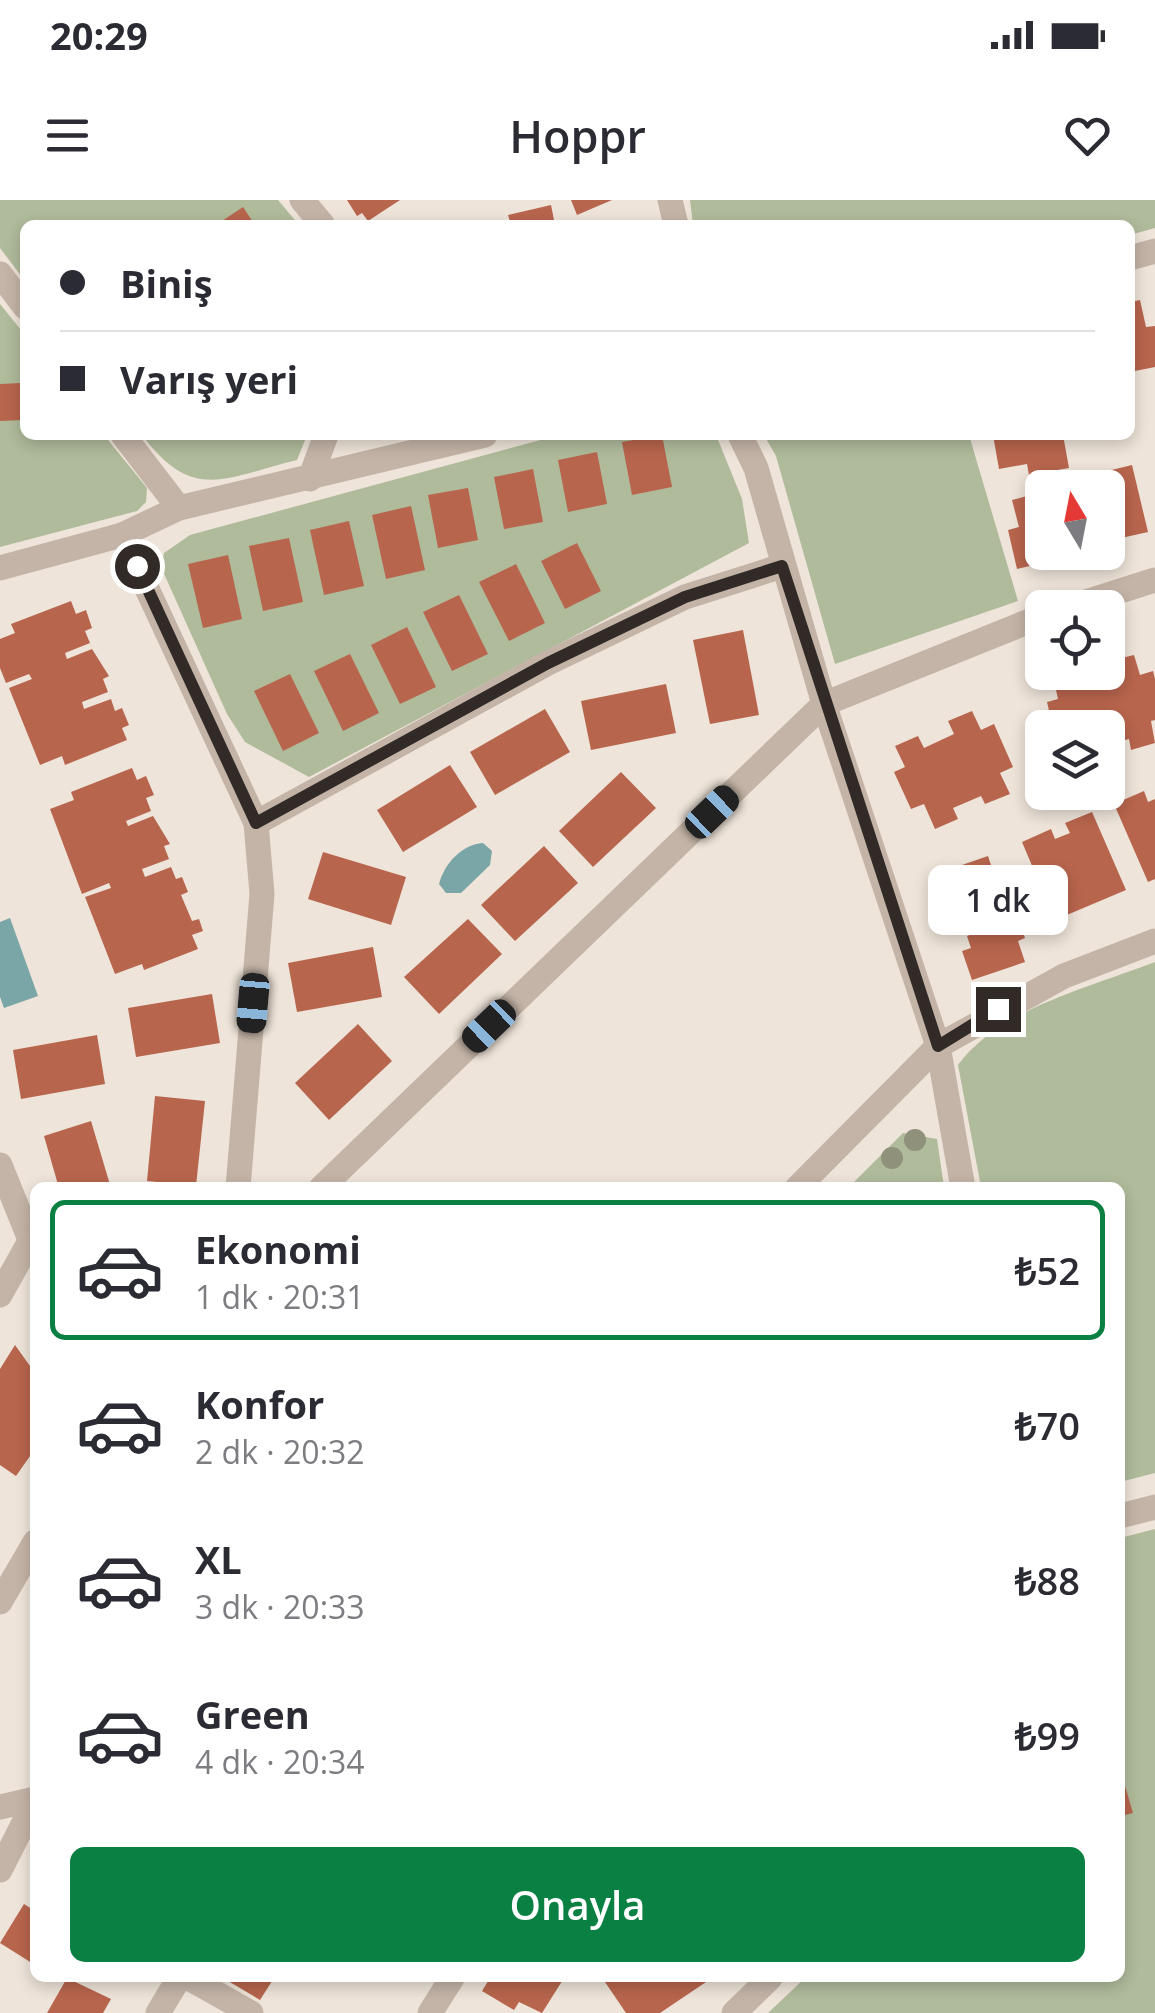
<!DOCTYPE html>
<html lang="tr">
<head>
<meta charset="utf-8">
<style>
	:root { --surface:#fff; --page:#f2f2f3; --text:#2b2b33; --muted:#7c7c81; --line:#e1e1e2; --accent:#0b8043 }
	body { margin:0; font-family:"Open Sans",sans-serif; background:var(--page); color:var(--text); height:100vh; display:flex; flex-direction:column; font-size:38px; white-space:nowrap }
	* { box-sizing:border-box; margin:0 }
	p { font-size:32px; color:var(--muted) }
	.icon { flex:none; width:55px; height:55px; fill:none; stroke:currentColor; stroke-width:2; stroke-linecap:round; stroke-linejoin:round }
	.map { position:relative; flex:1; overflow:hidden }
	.details { position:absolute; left:30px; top:982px; width:1095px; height:800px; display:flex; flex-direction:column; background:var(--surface); border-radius:15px; box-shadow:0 5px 15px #0003 }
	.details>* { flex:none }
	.banner { position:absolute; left:20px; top:20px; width:1115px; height:220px; border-radius:15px; box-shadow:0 5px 15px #0003; display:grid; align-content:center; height:220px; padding:0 40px; background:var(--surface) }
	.needle { width:65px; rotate:350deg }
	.fabs { position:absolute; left:1025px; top:270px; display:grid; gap:20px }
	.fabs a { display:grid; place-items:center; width:100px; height:100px; border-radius:15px; background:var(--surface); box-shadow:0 5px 15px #0003; font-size:50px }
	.end { position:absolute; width:45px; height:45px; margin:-22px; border:12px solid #312a26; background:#fff; box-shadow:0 0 0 5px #fff }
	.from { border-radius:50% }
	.bubble { position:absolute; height:70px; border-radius:15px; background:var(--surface); box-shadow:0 5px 15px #0003; font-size:32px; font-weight:600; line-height:70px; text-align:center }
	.car { position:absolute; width:30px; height:60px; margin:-30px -15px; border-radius:12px; box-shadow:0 0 8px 2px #0007; background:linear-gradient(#222 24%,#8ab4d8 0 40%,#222 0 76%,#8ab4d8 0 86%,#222 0) }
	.banner b { display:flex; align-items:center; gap:35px; height:95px; font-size:38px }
	.banner b+b { border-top:2px solid var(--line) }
	.banner i { width:25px; height:25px; background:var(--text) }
	ul { padding:18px 0 0; list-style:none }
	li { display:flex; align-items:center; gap:30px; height:140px; margin:0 20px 15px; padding:0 20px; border:5px solid transparent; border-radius:15px }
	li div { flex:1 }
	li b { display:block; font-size:38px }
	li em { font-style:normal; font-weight:600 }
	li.current { border-color:var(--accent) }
	li>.icon { width:90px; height:90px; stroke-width:1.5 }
	.primary-button { display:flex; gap:20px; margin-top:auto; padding:20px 40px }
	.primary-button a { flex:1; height:115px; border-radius:15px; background:var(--accent); color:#fff; font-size:40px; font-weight:600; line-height:115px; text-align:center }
	.status { display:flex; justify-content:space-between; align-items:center; height:70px; padding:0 50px; background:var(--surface); direction:ltr }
	.status svg { height:28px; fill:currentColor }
	header { display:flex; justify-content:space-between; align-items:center; height:130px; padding:0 40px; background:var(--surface); font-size:45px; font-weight:600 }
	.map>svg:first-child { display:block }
	.green { fill:#b0bb9b }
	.water { fill:#7ba6a7 }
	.building { fill:#b8654d }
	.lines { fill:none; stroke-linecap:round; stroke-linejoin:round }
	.minor { stroke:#c4b4a7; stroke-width:25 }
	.tree { fill:#8f917a }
	.route { stroke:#312a26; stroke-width:12 }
</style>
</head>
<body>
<div class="status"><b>20:29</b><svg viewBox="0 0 49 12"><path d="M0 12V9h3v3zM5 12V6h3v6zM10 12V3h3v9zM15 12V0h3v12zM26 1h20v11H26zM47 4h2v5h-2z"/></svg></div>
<header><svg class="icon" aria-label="menu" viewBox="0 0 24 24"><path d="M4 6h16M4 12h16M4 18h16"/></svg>Hoppr<svg class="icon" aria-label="heart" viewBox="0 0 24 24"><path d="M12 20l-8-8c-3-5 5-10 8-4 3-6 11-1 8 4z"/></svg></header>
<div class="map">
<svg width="1155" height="1813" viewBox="0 0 1155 1813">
	<rect width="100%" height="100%" fill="#eee4d9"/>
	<!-- green -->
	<g class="green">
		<polygon points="0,0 278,0 299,25 25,25 25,81 0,48"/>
		<polygon points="690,0 1155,0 1155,28 1130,35 1130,25 693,25"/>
		<polygon points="0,104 25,135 25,235 104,235 147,288 146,302 137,311 0,347"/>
		<path d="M142,235h165l-10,25c-73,18 -104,43 -155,-25z"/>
		<polygon points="559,235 716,235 742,299 749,343 309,577 245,542 227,514 161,367 164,353 190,335"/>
		<polygon points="764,235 969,235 1018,401 835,464 776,256"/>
		<path d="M1155,762v511l-35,9v-294l-139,-1 -23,-122c42,-57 133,-78 197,-103z"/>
		<polygon points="903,933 937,939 944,987 849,987"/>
		<polygon points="1155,1329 1155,1813 768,1813 805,1778 1120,1778 1120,1338"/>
	</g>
	<!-- water -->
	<g class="water">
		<path d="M483,643l9,8 -2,14 -29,28h-15l-7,-9c5,-20 23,-40 44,-41z"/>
		<polygon points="10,718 38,796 4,808 0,797 0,722"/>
	</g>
	<!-- building -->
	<g class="building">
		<polygon points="347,0 400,0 368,21 362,13 357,16"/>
		<polygon points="571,0 612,0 577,15"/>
		<polygon points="551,5 555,25 511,25 508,15"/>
		<polygon points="243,7 255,25 216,25"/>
		<polygon points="1140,100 1146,127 1155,126 1155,167 1130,172 1130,102"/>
		<polygon points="21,183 22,220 0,221 0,184"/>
		<polygon points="662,235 672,287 632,295 622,242"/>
		<polygon points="993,235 1063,235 1069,268 1029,275 1027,264 999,269"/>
		<polygon points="597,252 607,304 568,312 558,260"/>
		<polygon points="1132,265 1148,332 1108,341 1108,288 1090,288 1087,276"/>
		<polygon points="533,269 543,322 504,329 494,277"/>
		<polygon points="468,288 478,340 438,348 428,295"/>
		<polygon points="1042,292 1042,352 1080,354 1017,369 1008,330 1019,327 1012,300"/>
		<polygon points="411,306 425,370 386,379 372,315"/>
		<polygon points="349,321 364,386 324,395 310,330"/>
		<polygon points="289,338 303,402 263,411 249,346"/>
		<polygon points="577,343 601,391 565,409 541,361"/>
		<polygon points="228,355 242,419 203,428 188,364"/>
		<polygon points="516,364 545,423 509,441 479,382"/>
		<polygon points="459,395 488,454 452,471 423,412"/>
		<polygon points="71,401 76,414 86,410 92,428 85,431 90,443 65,453 67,459 92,449 109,476 103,479 108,492 82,502 84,509 111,499 115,511 122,508 129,525 122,528 127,540 65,565 62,556 40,565 9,488 32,479 29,474 6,483 0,468 0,439 15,433 11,424"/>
		<polygon points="407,427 436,487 400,504 371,445"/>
		<polygon points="743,430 759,515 710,524 693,440"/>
		<polygon points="350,454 379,513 343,531 314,471"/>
		<polygon points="1134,455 1140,475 1153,471 1155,479 1155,520 1151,521 1155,543 1131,550 1129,539 1108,545 1108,528 1053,528 1047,502 1058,499 1053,476 1078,472 1080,483 1112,474 1109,461"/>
		<polygon points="290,474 319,533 283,551 254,491"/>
		<polygon points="666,484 676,533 591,550 581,501"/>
		<polygon points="545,509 570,552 495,595 470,552"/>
		<polygon points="972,511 981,530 994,524 1013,567 1000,573 1010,594 985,604 981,596 953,608 958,619 935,629 924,604 911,609 894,572 905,567 895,546 918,536 924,548 954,534 948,521"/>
		<polygon points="450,565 477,607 403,652 377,610"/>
		<polygon points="132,568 137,580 146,576 154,595 146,598 151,611 126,621 128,626 153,616 170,644 164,646 169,659 142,669 145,677 171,667 176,679 182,677 188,692 181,695 192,721 199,719 203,731 192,735 198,749 144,770 142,764 115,774 85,697 111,688 109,683 82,694 50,609 74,600 71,592"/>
		<polygon points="621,572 656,608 593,667 559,631"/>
		<polygon points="1144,591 1148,602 1155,599 1155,679 1148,682 1114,604"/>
		<polygon points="1092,612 1126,690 1055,720 1022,642 1051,629 1055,639 1070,633 1065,623"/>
		<polygon points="544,646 578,683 515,741 481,705"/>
		<polygon points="323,652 406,677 391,725 308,699"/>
		<polygon points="988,656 994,674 1002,670 1010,693 1002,697 1010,719 1017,716 1025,738 1018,741 1025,762 972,780 962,751 971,748 967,736 983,730 975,709 960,715 956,705 944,708 933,675"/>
		<polygon points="468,719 502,754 439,814 404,777"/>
		<polygon points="373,747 382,797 297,812 288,763"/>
		<polygon points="212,794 220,843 136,857 128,808"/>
		<polygon points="358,824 392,861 329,920 295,883"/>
		<polygon points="97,835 105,884 21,899 13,850"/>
		<polygon points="155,896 205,901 196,986 147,981"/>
		<polygon points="91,921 111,988 59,988 44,936"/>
		<polygon points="15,1145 35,1173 35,1213 31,1220 35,1223 35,1249 16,1276 0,1265 0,1169"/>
		<polygon points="1120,1569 1133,1613 1120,1616"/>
		<polygon points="24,1704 35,1711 35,1765 0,1743"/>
		<polygon points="67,1778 111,1799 103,1813 47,1813"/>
		<polygon points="223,1778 274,1778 260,1800"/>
		<polygon points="490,1778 564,1778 542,1813 519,1802 514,1810 482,1791"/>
		<polygon points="612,1778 712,1778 660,1813 626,1813 605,1782"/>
	</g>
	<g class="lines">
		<!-- minor -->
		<g class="minor">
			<polyline points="302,0 323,25"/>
			<polyline points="670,0 676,25"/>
			<polyline points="1130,58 1155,51"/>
			<polyline points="0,74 25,107"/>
			<polyline points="123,235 179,308"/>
			<polyline points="740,235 756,268 824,504 938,846 1064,776 1155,741"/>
			<polyline points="310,279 326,235"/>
			<polyline points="0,368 122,335"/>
			<polyline points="1067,408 1155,380"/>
			<polyline points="256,623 548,463 685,397 782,366"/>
			<polyline points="0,965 35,1052"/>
			<polyline points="238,988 262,694 256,623 122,335 179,308 485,235"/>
			<polyline points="321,988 824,504 1042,416"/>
			<polyline points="797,988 938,846 963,988"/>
			<polyline points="0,1095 30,1041"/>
			<polyline points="1120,1316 1155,1307"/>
			<polyline points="0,1402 35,1342"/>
			<polyline points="0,1607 35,1599"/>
			<polyline points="0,1670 35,1601"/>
			<polyline points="189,1778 251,1813"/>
			<polyline points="158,1813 179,1778"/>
			<polyline points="430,1813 452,1778"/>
			<polyline points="734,1813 770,1778"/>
		</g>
	</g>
	<!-- trees -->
	<g class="tree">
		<circle cx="915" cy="940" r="11"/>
		<circle cx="892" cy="958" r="11"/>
	</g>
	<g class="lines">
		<!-- route -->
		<polyline class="route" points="137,366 256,623 548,463 685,397 782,366 938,846 998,809"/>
	</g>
</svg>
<div class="fabs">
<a><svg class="needle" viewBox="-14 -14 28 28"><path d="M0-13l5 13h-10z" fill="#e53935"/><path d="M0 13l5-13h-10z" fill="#7c7c81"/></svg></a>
<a><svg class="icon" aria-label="locate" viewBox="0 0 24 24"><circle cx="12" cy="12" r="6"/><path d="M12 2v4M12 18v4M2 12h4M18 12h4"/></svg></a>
<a><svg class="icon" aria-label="layers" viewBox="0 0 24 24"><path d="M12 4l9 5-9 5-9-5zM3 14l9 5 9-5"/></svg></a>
</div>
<i class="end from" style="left:137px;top:366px"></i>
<i class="end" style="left:998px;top:809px"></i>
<div class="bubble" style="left:928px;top:665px;width:140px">1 dk</div>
<i class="car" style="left:712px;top:612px;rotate:46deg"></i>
<i class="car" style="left:253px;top:803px;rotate:185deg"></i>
<i class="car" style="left:489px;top:826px;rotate:226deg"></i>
<div class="banner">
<b><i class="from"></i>Biniş</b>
<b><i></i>Varış yeri</b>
</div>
<section class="details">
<ul>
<li class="current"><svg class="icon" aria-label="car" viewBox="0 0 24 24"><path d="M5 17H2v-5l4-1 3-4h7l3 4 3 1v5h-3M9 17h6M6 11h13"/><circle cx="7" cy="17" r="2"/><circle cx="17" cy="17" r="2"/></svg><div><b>Ekonomi</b><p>1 dk · 20:31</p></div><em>₺52</em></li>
<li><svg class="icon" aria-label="car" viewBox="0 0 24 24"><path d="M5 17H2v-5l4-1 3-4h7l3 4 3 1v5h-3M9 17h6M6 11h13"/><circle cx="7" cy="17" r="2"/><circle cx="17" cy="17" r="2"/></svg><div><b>Konfor</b><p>2 dk · 20:32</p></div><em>₺70</em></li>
<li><svg class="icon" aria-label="car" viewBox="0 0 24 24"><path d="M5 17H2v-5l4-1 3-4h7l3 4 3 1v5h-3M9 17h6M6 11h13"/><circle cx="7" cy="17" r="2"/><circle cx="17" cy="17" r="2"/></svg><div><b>XL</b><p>3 dk · 20:33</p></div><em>₺88</em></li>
<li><svg class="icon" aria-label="car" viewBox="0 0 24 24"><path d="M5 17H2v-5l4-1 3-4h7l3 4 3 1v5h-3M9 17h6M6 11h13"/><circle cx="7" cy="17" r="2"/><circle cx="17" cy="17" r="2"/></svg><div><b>Green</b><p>4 dk · 20:34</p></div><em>₺99</em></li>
</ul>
<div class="primary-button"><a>Onayla</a></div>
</section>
</div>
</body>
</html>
